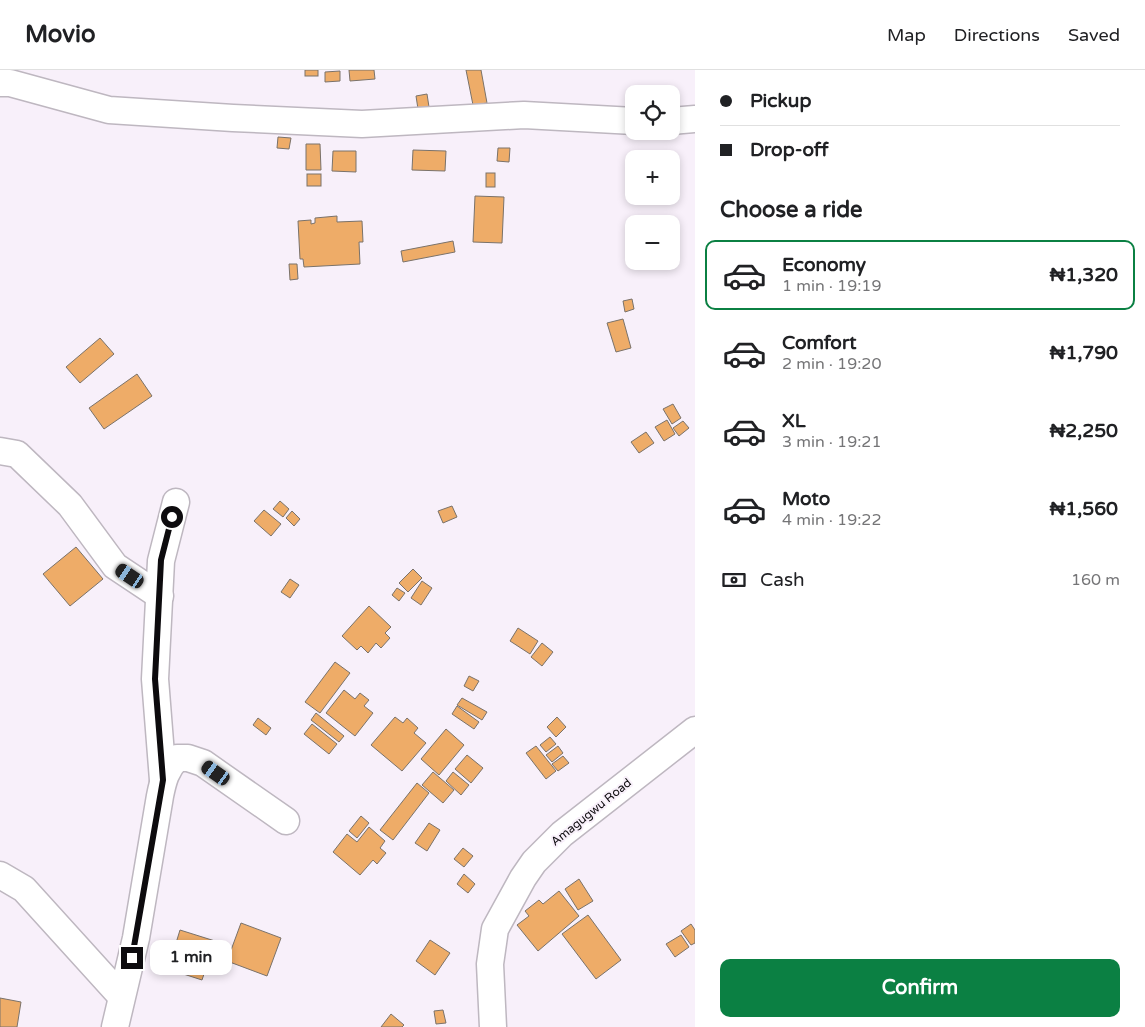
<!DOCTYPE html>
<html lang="en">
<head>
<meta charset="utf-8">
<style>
	:root { --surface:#fff; --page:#f2f2f2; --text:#202124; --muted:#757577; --line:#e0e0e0; --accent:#0b8043 }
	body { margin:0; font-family:"Varela Round",sans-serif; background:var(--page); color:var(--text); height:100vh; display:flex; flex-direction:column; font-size:19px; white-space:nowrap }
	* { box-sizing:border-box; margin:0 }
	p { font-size:16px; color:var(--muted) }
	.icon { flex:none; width:28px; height:28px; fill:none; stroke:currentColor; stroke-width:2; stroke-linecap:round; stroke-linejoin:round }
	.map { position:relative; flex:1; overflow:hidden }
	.details { display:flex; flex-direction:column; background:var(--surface); width:450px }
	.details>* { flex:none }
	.hud { display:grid; align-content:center; height:110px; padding:0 25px; background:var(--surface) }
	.buttons { position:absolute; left:625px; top:15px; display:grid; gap:10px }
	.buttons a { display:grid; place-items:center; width:55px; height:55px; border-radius:10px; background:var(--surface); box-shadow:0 2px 8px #0003; font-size:25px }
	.end { position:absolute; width:22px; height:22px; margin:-11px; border:6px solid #0d0b0e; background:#fff; box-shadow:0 0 0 2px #fff }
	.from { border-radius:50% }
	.bubble { position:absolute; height:35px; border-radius:10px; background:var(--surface); box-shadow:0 2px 8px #0003; font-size:16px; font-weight:700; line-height:35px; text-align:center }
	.car { position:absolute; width:15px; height:30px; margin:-15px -8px; border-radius:6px; box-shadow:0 0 4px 1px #0007; background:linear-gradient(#222 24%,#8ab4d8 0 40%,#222 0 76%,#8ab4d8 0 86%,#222 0) }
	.hud b { display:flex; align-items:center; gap:18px; height:48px; font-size:19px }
	.hud b+b { border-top:1px solid var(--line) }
	.hud i { width:12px; height:12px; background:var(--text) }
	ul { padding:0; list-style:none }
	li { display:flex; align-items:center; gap:15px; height:70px; margin:0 10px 8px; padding:0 15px; border:2px solid transparent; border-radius:10px }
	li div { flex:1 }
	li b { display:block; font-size:19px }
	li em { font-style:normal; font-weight:700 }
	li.active { border-color:var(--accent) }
	li>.icon { width:45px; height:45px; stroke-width:1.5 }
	h2 { padding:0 25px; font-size:22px; line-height:60px }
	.pay { display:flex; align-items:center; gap:12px; height:55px; padding:0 25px; font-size:19px }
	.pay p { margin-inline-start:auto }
	.button { display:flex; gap:10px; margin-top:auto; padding:10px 25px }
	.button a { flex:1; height:58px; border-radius:10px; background:var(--accent); color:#fff; font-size:20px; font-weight:700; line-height:58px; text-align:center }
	header { display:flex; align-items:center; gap:30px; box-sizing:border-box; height:70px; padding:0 25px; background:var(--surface); border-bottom:1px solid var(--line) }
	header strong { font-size:24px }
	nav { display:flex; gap:28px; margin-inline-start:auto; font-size:18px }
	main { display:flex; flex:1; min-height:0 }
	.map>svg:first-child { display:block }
	.building { fill:#eeac68; stroke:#7a726a }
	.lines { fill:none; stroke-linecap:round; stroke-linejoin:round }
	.minor-casing { stroke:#beb7c0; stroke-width:29 }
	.minor { stroke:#fff; stroke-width:26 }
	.route { stroke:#0d0b0e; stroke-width:6 }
	.labels { text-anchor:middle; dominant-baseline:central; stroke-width:4; stroke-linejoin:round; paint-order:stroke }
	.street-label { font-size:12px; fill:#0d0b0e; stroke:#f8f0fa }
</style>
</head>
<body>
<header>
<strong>Movio</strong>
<nav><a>Map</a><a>Directions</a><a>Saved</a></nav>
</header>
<main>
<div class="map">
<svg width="695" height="957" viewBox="0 0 695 957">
	<rect width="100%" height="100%" fill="#f8f0fa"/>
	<!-- building -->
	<g class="building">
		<rect x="305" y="0" width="13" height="6"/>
		<polygon points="349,0 374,0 375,9 350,11"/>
		<polygon points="466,0 481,0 487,33 473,35"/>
		<polygon points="340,1 340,11 325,12 325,2"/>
		<polygon points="427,24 429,37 418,39 416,26"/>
		<polygon points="278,67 291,68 289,79 277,78"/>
		<polygon points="306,74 320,74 321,100 306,100"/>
		<polygon points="498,78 510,78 509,92 497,91"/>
		<polygon points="413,80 446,81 445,101 412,100"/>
		<polygon points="333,81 356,81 356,102 332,101"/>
		<rect x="486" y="103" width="9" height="14"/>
		<rect x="307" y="104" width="14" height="12"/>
		<polygon points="475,126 504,127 502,173 473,172"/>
		<polygon points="337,146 337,152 362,151 363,172 359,172 360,194 304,197 303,189 300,189 298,151 311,150 311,154 315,153 315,148"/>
		<polygon points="453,171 455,182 403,192 401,181"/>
		<polygon points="289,194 297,194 298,209 290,210"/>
		<polygon points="632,229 634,239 625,242 623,231"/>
		<polygon points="623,249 631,278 616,282 607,253"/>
		<polygon points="100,268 114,284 80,313 66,297"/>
		<polygon points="137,304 152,326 104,359 89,338"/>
		<polygon points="673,334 681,348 672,354 663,339"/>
		<polygon points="667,350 675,364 664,371 655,357"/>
		<polygon points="683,351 689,358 679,366 673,358"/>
		<polygon points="646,362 654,373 639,383 631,372"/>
		<polygon points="280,431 289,439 283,447 273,439"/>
		<polygon points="452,436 457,447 443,453 438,441"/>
		<polygon points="264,440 281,454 271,466 254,451"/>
		<polygon points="292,441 300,449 294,456 286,448"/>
		<polygon points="76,477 103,509 70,536 43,504"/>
		<polygon points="413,499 422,508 408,522 399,513"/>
		<polygon points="290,509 299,515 290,528 281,522"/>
		<polygon points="422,511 432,518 421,535 411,528"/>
		<polygon points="397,518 405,523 399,531 392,525"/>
		<polygon points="369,536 391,557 385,563 390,568 381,578 376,573 368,583 361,576 357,580 342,566"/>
		<polygon points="518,558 538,571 530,584 510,571"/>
		<polygon points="542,573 553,582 542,596 531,587"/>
		<polygon points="335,592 350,603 320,643 305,632"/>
		<polygon points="469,606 479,611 473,621 464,616"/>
		<polygon points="344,620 355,629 360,623 369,630 364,636 373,643 355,666 326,643"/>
		<polygon points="462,628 487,642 482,650 457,635"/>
		<polygon points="457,636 479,652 474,659 452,644"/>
		<polygon points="316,643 344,666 339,672 311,650"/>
		<polygon points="395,647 403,653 407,648 418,658 414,663 426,673 402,701 371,675"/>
		<polygon points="557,647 566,657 556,667 547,657"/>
		<polygon points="258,648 271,658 266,665 253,655"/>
		<polygon points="312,654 337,674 329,684 304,664"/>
		<polygon points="446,659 464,675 439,705 421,689"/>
		<polygon points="550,667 556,674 546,682 540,675"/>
		<polygon points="536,676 556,701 546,709 526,683"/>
		<polygon points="558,676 563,683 552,692 546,685"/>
		<polygon points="467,685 483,698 471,713 455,699"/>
		<polygon points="563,686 569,693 558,701 552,694"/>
		<polygon points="433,702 454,720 443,733 422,715"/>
		<polygon points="453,702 469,715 461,725 446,711"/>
		<polygon points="417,713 429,723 393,770 380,760"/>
		<polygon points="361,746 369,753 357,768 349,761"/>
		<polygon points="429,753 440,760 427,781 415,773"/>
		<polygon points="369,757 385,771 380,778 386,783 377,794 373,790 360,805 333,782 347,764 357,772"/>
		<polygon points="463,778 473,786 464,797 454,789"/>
		<polygon points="464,804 475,814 468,823 457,814"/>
		<polygon points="579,809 593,831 578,840 565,819"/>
		<polygon points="559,821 579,846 538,881 517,855 529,846 525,841 539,830 543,834"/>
		<polygon points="588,845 621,890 596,909 562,864"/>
		<polygon points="241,853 281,868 267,906 227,891"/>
		<polygon points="691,854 695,860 695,873 691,875 681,861"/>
		<polygon points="180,860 215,871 202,910 168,899"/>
		<polygon points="681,865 689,877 675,887 666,874"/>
		<polygon points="430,870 450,883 435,905 416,891"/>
		<polygon points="0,928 21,932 17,957 0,957"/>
		<polygon points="443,940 446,953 436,954 434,941"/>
		<polygon points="391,944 404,955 402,957 381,957"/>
	</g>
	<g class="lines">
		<!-- minor casing -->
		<g class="minor-casing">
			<g id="minor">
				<polyline points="0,13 10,13 109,40 233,48 362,54 524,45 634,51"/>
				<polyline points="671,51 695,49"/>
				<polyline points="0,381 17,384 70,435 115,496 160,526"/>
				<polyline points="163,710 155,609 161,491 176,432"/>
				<polyline points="0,805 24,819 121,926"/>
				<path d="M115,957l21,-89 24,-142c3,-15 6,-27 17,-38h11l15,5 83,58"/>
				<polyline points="493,957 490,894 495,859 523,808 534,792 562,764 695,660"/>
			</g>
		</g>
		<!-- minor -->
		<use href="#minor" class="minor"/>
	</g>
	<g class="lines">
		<!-- route -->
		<polyline class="route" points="132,888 163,710 155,609 161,490 172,447"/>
	</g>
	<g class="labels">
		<!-- street labels -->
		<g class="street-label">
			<text transform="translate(591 742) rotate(-39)">Amagugwu Road</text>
		</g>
	</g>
</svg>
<div class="buttons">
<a><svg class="icon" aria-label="locate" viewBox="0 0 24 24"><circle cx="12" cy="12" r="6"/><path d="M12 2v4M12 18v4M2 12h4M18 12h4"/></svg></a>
<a>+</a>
<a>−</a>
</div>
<i class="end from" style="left:172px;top:447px"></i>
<i class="end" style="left:132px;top:888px"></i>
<div class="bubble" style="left:150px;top:870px;width:82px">1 min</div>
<i class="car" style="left:130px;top:506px;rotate:304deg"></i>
<i class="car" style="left:216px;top:703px;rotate:305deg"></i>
</div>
<section class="details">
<div class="hud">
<b><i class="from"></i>Pickup</b>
<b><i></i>Drop-off</b>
</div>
<h2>Choose a ride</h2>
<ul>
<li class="active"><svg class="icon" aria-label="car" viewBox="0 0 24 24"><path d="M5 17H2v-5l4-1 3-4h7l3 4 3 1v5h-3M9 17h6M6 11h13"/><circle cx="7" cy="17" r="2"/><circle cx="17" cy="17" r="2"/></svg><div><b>Economy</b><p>1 min · 19:19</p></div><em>₦1,320</em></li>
<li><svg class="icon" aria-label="car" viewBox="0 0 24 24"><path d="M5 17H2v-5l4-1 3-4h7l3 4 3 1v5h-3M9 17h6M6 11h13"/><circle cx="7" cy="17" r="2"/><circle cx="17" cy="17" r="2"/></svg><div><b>Comfort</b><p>2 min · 19:20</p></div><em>₦1,790</em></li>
<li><svg class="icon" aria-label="car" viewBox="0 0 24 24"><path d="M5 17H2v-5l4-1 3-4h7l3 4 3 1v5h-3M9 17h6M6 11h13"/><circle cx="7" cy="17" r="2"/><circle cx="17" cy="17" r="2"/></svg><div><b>XL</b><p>3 min · 19:21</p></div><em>₦2,250</em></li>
<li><svg class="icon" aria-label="car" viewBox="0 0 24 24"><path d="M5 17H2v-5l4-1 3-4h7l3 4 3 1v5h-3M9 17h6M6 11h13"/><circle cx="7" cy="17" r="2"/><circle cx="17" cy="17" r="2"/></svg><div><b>Moto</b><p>4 min · 19:22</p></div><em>₦1,560</em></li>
</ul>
<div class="pay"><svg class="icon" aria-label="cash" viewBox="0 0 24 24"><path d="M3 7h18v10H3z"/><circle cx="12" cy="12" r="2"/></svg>Cash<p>160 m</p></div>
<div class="button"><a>Confirm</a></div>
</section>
</main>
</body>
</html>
